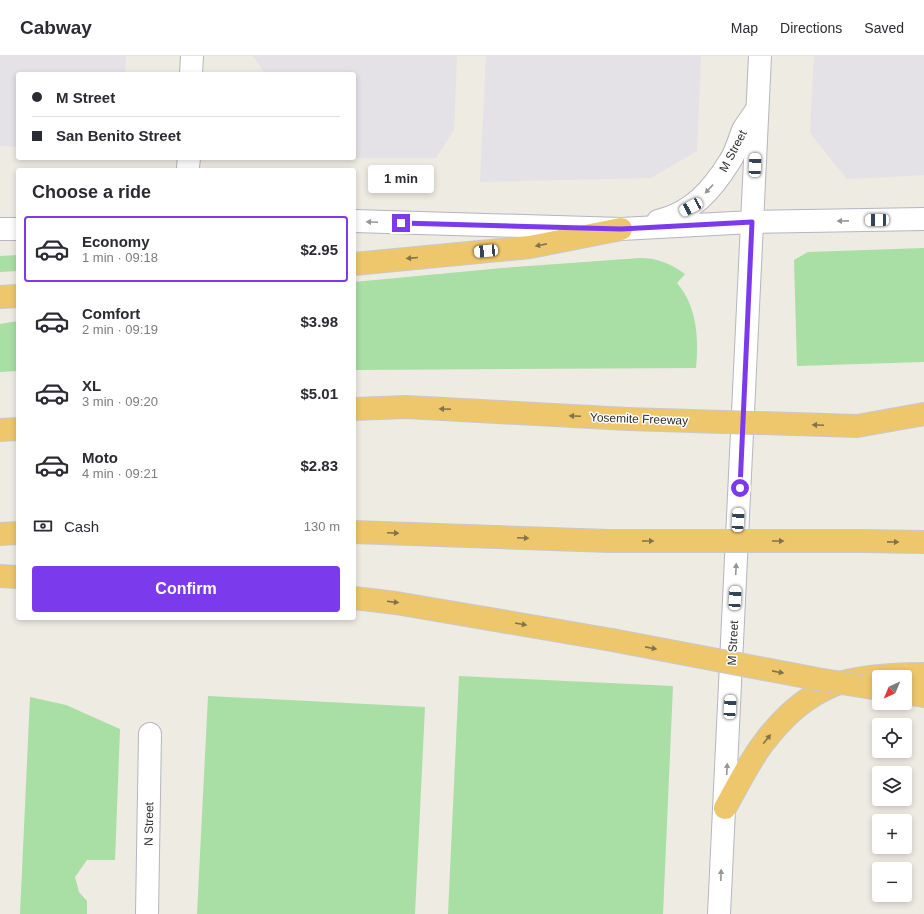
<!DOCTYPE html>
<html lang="en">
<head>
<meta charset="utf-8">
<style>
	:root { --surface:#fff; --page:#f7f7f7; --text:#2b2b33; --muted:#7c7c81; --line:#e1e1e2; --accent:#7c3aed }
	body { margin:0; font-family:Arial,sans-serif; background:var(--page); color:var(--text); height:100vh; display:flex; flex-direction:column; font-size:15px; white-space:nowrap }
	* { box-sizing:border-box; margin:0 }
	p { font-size:13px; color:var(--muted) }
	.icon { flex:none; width:22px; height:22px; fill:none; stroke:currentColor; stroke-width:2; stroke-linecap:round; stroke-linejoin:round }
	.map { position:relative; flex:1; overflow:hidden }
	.side { position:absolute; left:16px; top:112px; width:340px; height:452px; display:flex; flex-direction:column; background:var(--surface); border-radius:4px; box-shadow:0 2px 6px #0003 }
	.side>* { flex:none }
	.banner { position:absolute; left:16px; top:16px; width:340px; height:88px; border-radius:4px; box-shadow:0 2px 6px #0003; display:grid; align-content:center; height:88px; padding:0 16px; background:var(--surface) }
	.needle { width:26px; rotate:224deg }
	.tools { position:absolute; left:872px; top:614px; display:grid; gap:8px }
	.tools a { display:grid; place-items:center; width:40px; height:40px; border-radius:4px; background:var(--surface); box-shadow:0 2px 6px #0003; font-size:20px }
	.end { position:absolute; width:18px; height:18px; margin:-9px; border:5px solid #7c3aed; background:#fff; box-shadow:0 0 0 2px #fff }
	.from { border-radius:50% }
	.bubble { position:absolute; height:28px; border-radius:4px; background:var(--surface); box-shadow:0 2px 6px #0003; font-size:13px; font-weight:700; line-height:28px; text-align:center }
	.car { position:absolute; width:12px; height:24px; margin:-12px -6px; border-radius:5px; box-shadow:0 0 3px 1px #0007; background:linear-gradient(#fff 24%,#345 0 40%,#fff 0 76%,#345 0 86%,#fff 0) }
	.banner b { display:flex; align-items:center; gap:14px; height:38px; font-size:15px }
	.banner b+b { border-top:1px solid var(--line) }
	.banner i { width:10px; height:10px; background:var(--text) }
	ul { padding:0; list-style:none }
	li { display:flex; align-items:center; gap:12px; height:66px; margin:0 8px 6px; padding:0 8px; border:2px solid transparent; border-radius:4px }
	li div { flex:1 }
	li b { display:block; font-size:15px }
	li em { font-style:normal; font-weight:700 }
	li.on { border-color:var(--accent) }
	li>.icon { width:36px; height:36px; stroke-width:1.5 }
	h2 { padding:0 16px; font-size:18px; line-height:48px }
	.pay { display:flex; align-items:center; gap:10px; height:44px; padding:0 16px; font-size:15px }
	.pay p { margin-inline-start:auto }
	.primary-button { display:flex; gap:8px; margin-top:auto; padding:8px 16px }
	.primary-button a { flex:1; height:46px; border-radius:4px; background:var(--accent); color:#fff; font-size:16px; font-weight:700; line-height:46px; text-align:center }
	header { display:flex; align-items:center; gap:24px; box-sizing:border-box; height:56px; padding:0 20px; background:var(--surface); border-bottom:1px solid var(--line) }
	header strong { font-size:19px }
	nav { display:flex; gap:22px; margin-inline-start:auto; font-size:14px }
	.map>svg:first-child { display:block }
	.industrial { fill:#e4e1e7 }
	.green { fill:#a9dea5 }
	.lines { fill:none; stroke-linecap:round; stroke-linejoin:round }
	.minor-casing { stroke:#b6b5c0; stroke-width:24 }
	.tertiary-casing { stroke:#b6b5c0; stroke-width:24 }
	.motorway-casing { stroke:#c9c9c9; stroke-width:24 }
	.minor { stroke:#fff; stroke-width:22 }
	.tertiary { stroke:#fff; stroke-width:22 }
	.motorway { stroke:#eec66c; stroke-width:22 }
	.motorway-bridge-casing { stroke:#c9c9c9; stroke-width:24; stroke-linecap:butt }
	.motorway-bridge { stroke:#eec66c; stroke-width:22 }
	.oneway { fill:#969696 }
	.oneway2 { fill:#84724a }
	.route { stroke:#7c3aed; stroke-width:5 }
	.labels { text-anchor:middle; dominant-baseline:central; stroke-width:3; stroke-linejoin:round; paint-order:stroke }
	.street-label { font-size:12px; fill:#2e2e2e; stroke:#fff }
</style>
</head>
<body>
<header>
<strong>Cabway</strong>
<nav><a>Map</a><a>Directions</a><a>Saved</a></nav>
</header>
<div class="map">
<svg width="924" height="858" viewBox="0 0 924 858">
	<rect width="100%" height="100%" fill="#edebe2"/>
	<!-- industrial -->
	<g class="industrial">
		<polygon points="0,0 126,0 125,18 18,18 18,91 0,90"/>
		<polygon points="253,0 457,0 454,74 436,102 298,102 354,102 354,18 266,18"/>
		<polygon points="486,0 701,0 697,95 651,122 480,126"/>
		<polygon points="814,0 924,0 924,119 847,123 810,77"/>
	</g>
	<!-- green -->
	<g class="green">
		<polygon points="924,192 924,306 797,310 794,204 808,196"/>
		<polygon points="18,199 18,215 0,216 0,200"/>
		<path d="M640,202c18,0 31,6 45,16l-8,9c20,23 22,56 19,85l-342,2v-88l148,-14z"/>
		<polygon points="18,265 18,315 0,316 0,268"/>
		<polygon points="459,620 673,630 663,858 448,858"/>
		<polygon points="208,640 425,651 415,858 197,858"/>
		<polygon points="30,641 66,649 120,673 115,804 87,804 75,821 79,836 87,845 87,858 20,858"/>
	</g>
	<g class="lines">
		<!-- minor casing -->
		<g class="minor-casing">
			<g id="minor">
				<polyline points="191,18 192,0"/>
				<polyline points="188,111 189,102"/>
				<polyline points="147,858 150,678"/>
			</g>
		</g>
		<!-- tertiary casing -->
		<g class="tertiary-casing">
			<g id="tertiary">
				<polyline points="354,165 621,173 752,166 924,163"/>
				<path d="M658,165c34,-8 54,-31 72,-60 6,-9 9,-21 13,-31 4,-7 10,-14 14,-21"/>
				<polyline points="0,173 18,173"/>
				<polyline points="719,858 760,0"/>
			</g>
		</g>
		<!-- motorway casing -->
		<g class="motorway-casing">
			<g id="motorway">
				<polyline points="354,208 530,191 621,173"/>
				<polyline points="0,241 18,240"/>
				<polyline points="354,353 406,351 628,363"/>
				<polyline points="857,370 924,358"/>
				<polyline points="0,374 18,373"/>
				<polyline points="354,476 609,485"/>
				<polyline points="0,478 18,477"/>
				<polyline points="863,485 924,486"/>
				<polyline points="0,520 18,521"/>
				<polyline points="354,542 396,547 612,584"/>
				<polyline points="905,637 924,640"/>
				<path d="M725,752c12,-21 23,-44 37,-63 19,-26 42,-48 72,-60 24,-9 64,-11 90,-11"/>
			</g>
		</g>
		<!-- minor -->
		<use href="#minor" class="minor"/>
		<!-- tertiary -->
		<use href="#tertiary" class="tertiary"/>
		<!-- motorway -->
		<use href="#motorway" class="motorway"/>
		<!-- motorway-bridge casing -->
		<g class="motorway-bridge-casing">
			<g id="motorway-bridge">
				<polyline points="628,363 857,370"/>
				<polyline points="609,485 863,485"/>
				<polyline points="612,584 817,623 879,633"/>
			</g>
		</g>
		<!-- motorway-bridge -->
		<use href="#motorway-bridge" class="motorway-bridge"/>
	</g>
	<!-- one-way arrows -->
	<defs><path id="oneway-solid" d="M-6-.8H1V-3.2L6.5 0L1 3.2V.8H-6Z"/></defs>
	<g class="oneway">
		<use href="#oneway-solid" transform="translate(709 133) rotate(133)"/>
		<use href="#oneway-solid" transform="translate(843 165) rotate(179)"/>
		<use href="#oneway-solid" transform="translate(372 166) rotate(-178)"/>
		<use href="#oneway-solid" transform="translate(736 513) rotate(-87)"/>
		<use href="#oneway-solid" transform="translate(727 713) rotate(-87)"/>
		<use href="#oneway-solid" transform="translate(721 819) rotate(-88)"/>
	</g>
	<g class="oneway2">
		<use href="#oneway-solid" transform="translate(541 189) rotate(169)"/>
		<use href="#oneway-solid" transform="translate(412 202) rotate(175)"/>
		<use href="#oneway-solid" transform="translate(445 353) rotate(-177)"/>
		<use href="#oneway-solid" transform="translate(575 360) rotate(-177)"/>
		<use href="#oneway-solid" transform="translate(818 369) rotate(-178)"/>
		<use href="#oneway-solid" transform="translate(393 477) rotate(2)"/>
		<use href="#oneway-solid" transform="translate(523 482) rotate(2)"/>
		<use href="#oneway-solid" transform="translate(648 485)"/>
		<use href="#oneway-solid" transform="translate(778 485)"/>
		<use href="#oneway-solid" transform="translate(893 486) rotate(1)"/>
		<use href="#oneway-solid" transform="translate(393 546) rotate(7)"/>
		<use href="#oneway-solid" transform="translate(521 568) rotate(10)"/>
		<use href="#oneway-solid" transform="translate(651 592) rotate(11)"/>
		<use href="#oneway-solid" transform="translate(778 616) rotate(11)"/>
		<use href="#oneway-solid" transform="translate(767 683) rotate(-51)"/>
	</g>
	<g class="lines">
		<!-- route -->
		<polyline class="route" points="401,167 621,173 752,166 740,432"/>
	</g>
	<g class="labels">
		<!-- street labels -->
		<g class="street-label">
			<text transform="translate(733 95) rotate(-62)">M Street</text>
			<text transform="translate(639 363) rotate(2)">Yosemite Freeway</text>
			<text transform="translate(733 587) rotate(-87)">M Street</text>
			<text transform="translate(149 768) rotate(-89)">N Street</text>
		</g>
	</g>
</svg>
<div class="tools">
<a><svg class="needle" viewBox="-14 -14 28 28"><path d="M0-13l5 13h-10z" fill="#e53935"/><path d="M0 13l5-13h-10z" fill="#7c7c81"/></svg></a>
<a><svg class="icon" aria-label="locate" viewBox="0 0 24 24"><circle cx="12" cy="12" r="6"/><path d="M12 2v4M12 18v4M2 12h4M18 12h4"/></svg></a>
<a><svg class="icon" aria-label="layers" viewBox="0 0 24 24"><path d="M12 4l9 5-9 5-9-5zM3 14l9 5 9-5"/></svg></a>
<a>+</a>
<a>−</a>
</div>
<i class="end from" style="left:740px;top:432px"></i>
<i class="end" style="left:401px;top:167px"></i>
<div class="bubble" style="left:368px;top:109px;width:66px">1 min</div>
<i class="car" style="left:755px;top:109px;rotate:2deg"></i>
<i class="car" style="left:691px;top:151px;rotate:242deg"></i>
<i class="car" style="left:877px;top:164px;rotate:269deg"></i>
<i class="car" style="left:486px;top:195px;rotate:265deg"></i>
<i class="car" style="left:738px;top:464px;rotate:3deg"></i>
<i class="car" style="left:735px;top:542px;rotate:3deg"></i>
<i class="car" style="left:730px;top:651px;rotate:3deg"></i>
<div class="banner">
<b><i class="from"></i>M Street</b>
<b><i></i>San Benito Street</b>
</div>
<section class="side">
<h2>Choose a ride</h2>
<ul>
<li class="on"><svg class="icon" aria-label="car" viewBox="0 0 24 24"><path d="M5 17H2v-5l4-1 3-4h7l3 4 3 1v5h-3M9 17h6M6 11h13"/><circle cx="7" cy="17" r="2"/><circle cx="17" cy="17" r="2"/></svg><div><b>Economy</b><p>1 min · 09:18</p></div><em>$2.95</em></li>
<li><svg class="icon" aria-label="car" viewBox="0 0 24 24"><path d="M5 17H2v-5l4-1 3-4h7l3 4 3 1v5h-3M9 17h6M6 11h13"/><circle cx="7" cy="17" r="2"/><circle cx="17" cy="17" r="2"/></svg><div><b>Comfort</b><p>2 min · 09:19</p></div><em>$3.98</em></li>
<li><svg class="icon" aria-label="car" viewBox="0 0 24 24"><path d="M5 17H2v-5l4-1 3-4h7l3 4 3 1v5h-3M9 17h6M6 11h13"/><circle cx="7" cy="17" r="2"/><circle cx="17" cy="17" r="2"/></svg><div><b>XL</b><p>3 min · 09:20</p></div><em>$5.01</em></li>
<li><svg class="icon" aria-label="car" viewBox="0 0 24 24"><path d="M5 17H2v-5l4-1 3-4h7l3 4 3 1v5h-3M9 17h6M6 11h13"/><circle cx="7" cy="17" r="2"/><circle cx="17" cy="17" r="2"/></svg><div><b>Moto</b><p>4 min · 09:21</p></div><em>$2.83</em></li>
</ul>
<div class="pay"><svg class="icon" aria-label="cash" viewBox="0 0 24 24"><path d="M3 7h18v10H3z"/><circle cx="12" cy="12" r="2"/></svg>Cash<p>130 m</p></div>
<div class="primary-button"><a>Confirm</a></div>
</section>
</div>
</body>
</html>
